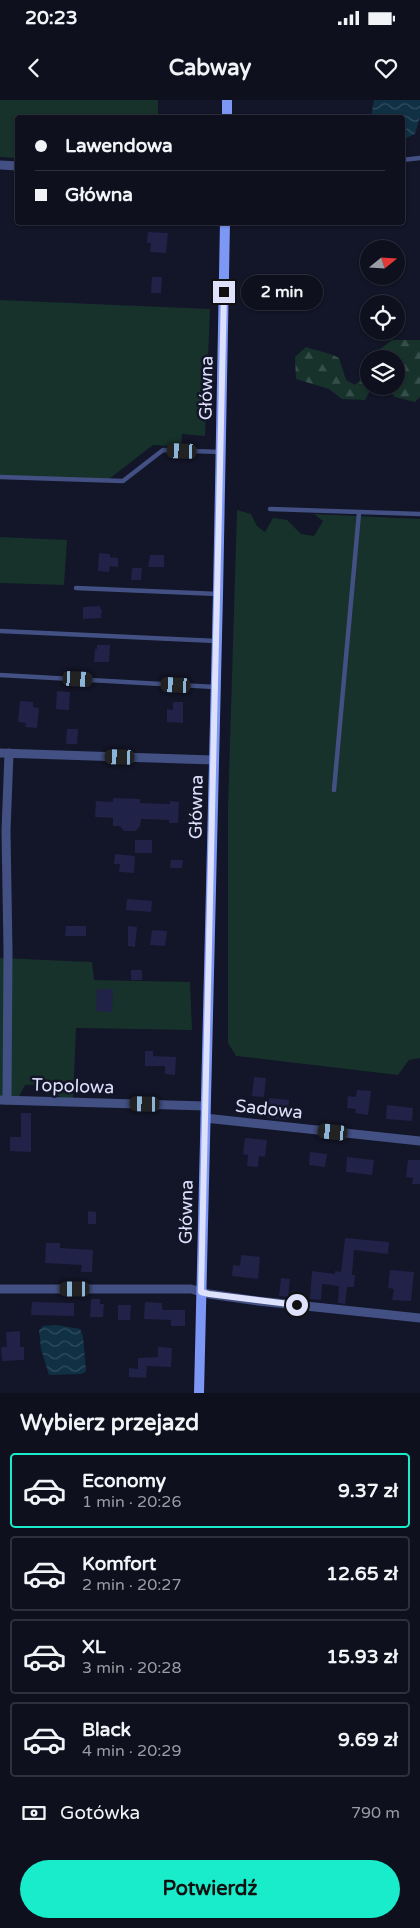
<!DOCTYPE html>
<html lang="pl">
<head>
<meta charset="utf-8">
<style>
	:root { --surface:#0e101e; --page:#171927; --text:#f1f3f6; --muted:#9b9da4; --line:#2e303c; --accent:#19eccb }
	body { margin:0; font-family:"Varela Round",sans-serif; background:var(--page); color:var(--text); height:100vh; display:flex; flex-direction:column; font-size:19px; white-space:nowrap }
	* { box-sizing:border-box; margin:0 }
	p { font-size:16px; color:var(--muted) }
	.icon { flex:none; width:28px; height:28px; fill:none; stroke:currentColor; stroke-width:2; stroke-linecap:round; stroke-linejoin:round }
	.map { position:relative; height:1293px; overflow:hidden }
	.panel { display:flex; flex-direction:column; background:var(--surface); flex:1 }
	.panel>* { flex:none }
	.hud { position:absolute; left:15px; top:15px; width:390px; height:110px; border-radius:5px; box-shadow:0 1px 4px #0004,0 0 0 1px var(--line); display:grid; align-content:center; height:110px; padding:0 20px; background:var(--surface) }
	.needle { width:32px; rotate:72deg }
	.controls { position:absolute; left:360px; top:140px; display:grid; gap:10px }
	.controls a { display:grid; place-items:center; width:45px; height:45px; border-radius:50%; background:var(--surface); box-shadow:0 1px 4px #0004,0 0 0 1px var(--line); font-size:25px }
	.end { position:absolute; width:22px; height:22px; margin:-11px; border:6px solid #dde1fc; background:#111; box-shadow:0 0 0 2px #111 }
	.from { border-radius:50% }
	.bubble { position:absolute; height:35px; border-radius:18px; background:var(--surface); box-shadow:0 1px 4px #0004,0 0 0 1px var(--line); font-size:16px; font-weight:800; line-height:35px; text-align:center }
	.car { position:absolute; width:15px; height:30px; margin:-15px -8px; border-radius:6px; box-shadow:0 0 4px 1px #0007; background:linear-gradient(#222 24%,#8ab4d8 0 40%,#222 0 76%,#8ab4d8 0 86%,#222 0) }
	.hud b { display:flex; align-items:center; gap:18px; height:48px; font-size:19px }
	.hud b+b { border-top:1px solid var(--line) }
	.hud i { width:12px; height:12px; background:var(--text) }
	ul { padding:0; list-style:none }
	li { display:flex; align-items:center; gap:15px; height:75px; margin:0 10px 8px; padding:0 10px; border:2px solid var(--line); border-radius:5px }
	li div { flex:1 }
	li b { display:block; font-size:19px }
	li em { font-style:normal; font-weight:800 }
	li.on { border-color:var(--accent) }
	li>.icon { width:45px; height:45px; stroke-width:1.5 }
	h2 { padding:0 20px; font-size:22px; line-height:60px }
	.pay { display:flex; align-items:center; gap:12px; height:55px; padding:0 20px; font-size:19px }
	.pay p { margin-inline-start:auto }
	.action { display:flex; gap:10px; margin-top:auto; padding:10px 20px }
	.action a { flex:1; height:58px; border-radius:30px; background:var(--accent); color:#111; font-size:20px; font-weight:800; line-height:58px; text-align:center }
	.status { display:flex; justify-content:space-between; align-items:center; height:35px; padding:0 25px; background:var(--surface); direction:ltr }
	.status svg { height:14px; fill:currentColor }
	header { display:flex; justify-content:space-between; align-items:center; height:65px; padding:0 20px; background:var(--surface); font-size:22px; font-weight:800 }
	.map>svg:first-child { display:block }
	.grass { fill:#16322a }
	.forest { fill:url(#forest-firs) }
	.water { fill:url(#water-waves) }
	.building { fill:#202248 }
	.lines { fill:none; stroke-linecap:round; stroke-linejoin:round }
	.lane { stroke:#425083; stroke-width:4.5 }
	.street { stroke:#425083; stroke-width:9 }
	.secondary { stroke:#7c98f4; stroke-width:10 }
	.route { stroke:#dde1fc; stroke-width:6 }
	.labels { text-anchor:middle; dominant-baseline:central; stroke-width:5; stroke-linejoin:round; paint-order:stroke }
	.street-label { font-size:18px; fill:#dde1fc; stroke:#131528 }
</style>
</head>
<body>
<div class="status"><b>20:23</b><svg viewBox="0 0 49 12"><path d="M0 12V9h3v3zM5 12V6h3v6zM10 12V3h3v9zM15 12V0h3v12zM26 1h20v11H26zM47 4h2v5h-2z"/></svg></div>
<header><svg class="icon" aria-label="back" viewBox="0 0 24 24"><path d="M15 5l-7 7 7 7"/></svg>Cabway<svg class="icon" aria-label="heart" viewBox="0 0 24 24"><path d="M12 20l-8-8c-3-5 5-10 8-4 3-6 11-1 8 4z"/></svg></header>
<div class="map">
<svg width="420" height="1293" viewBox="0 0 420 1293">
	<defs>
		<pattern id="forest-firs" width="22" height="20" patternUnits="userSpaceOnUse" patternTransform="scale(1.25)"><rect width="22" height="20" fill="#16322a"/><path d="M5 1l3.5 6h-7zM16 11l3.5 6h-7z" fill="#374f4a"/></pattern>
		<pattern id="water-waves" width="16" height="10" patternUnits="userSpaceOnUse" patternTransform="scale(1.25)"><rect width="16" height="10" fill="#103044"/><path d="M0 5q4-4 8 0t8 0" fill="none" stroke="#324e60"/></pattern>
	</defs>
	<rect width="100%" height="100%" fill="#131528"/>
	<!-- grass -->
	<g class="grass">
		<polygon points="0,0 158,0 158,18 18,18 17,58 0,57"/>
		<polygon points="0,200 210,209 205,336 182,334 181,347 153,345 109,379 0,378"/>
		<polygon points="237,410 251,414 257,426 265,432 273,418 287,420 301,434 314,436 323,421 314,414 420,419 420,958 409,960 398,975 236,956 228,943 228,709"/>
		<polygon points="0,437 67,440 64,485 0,483"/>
		<polygon points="0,858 92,862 94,880 190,882 192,930 76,928 73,999 62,999 46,984 25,985 18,998 0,997"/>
	</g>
	<!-- forest -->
	<path class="forest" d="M392,240h28v57l-5,5 -20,-5 -10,-11h11v-27h-27v27h13l-11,3 -6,11 -23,-1 -13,-10 -33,-10 -1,-22 11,-10c11,4 22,5 33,11l7,22 9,5 8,-8 2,-20 14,-7z"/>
	<!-- water -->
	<g class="water">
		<polygon points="374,0 420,0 420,17 415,34 406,38 403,36 402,18 371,17"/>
		<polygon points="56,1225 80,1229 83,1236 86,1271 82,1274 49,1275 41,1249 39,1230 43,1226"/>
	</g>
	<!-- building -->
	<g class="building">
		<polygon points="148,132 168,133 166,153 150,152 151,143 147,143"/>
		<polygon points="152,177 162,177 161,193 151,193"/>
		<polygon points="99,453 110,454 110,457 118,458 118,467 110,466 109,472 98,471"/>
		<polygon points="150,455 164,455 164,467 148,467"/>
		<polygon points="132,468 142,468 141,480 131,480"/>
		<polygon points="100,506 100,509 102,509 101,518 83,519 83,507"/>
		<polygon points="97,545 110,545 109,562 94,562 95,549 97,549"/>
		<polygon points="57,591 70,592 69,610 56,609"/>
		<polygon points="20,601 33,602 33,607 39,608 37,628 25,627 26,623 18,622"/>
		<polygon points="173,602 183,602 183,623 167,622 167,609 173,610"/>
		<polygon points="67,629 78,629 77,644 66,644"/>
		<polygon points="113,698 140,699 140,703 170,704 170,701 179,702 178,723 169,723 169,720 141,719 140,726 136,731 124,731 120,726 113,726 113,718 95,717 96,701 113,702"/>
		<rect x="135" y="740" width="17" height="13"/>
		<polygon points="115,754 135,756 134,773 119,772 120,764 114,764"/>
		<polygon points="171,760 183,760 182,768 170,768"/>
		<polygon points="127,799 152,801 151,812 126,810"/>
		<polygon points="66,826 86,826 86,836 65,836"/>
		<polygon points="128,826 137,827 135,847 128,846"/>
		<polygon points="152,830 167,831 165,846 150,845"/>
		<rect x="131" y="870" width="11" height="10"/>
		<polygon points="97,889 113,889 112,912 96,911"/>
		<polygon points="145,951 153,951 153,956 176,957 175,975 165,974 165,966 145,966"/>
		<polygon points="254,977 266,978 264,997 252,996"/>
		<polygon points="357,990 371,991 368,1015 355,1013 356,1009 347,1008 348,996 356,997"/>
		<polygon points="269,998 289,1000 287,1020 267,1018"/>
		<polygon points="387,1005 413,1008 412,1021 386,1019"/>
		<polygon points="21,1013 31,1013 31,1052 10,1051 10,1037 21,1037"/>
		<polygon points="245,1038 267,1040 265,1057 259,1056 258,1067 247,1066 248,1055 243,1054"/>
		<polygon points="310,1052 327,1054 325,1067 309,1065"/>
		<polygon points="347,1057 374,1060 372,1075 346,1072"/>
		<polygon points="408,1060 420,1060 420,1084 412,1084 413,1078 406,1077"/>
		<polygon points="88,1111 96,1112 96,1124 88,1124"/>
		<polygon points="345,1138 389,1142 388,1154 354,1150 352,1175 355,1175 354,1187 347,1187 345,1204 338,1203 339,1186 322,1184 321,1200 310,1199 312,1171 335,1174 335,1171 341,1172"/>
		<polygon points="46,1143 60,1143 60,1148 93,1150 92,1172 81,1172 82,1165 45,1163"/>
		<polygon points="241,1155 260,1157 258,1179 232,1176 233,1165 240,1166"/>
		<polygon points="390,1170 414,1172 411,1201 392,1200 394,1189 388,1188"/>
		<polygon points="281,1178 290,1179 288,1197 279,1196"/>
		<polygon points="91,1199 100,1199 100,1204 104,1204 103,1217 90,1217"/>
		<polygon points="32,1202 74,1203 74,1216 31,1215"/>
		<polygon points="145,1202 162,1203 162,1210 185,1210 185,1226 171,1226 171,1220 144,1219"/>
		<polygon points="118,1205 131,1205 130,1220 118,1220"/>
		<polygon points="20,1231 20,1247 24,1247 24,1260 2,1261 1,1247 7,1247 6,1232"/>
		<polygon points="158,1247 172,1248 171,1267 147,1266 146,1278 129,1277 129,1268 138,1269 138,1258 158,1257"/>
	</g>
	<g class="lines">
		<!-- lane -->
		<g class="lane">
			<polyline points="402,60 420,58"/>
			<polyline points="0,377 123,381 163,350 221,352"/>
			<polyline points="270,409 420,414"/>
			<polyline points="76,488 218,494"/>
			<polyline points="0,531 216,541"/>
			<polyline points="0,575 215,587"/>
			<polyline points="334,690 359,413"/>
		</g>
		<!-- street -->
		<g class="street">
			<polyline points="0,65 18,66"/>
			<polyline points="0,653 213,660"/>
			<polyline points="0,1000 205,1006"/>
			<polyline points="7,1000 8,850 6,731 9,653"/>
			<polyline points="205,1018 420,1041"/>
			<polyline points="0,1189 191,1189 209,1194 258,1201 420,1218"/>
		</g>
		<!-- secondary -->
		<g class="secondary">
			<polyline points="227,18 227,0"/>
			<polyline points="199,1293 218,494 225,122"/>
		</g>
	</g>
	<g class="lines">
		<!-- route -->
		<polyline class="route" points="224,192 201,1192 209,1194 297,1205"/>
	</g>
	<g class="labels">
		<!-- street labels -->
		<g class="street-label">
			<text transform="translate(206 288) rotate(-89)">Główna</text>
			<text transform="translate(196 707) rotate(-89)">Główna</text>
			<text transform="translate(73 986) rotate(2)">Topolowa</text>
			<text transform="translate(269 1009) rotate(6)">Sadowa</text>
			<text transform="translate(186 1112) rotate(-89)">Główna</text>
		</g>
	</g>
</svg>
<div class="controls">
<a><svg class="needle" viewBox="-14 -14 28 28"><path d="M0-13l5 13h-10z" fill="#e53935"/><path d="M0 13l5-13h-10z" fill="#9b9da4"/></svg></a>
<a><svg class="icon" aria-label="locate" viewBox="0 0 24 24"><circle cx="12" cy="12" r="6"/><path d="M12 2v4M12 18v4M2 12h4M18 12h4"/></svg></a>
<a><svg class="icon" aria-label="layers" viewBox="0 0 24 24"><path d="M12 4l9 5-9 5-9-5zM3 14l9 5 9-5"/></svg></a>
</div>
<i class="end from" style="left:297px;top:1205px"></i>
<i class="end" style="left:224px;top:192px"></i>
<div class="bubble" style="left:241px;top:175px;width:82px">2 min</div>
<i class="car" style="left:182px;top:351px;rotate:272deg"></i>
<i class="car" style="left:78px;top:579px;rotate:93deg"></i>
<i class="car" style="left:176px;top:585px;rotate:273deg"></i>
<i class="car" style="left:120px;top:657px;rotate:272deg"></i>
<i class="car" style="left:145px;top:1004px;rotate:271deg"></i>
<i class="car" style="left:333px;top:1032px;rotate:276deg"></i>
<i class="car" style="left:75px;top:1189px;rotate:270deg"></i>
<div class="hud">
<b><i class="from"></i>Lawendowa</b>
<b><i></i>Główna</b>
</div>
</div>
<section class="panel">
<h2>Wybierz przejazd</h2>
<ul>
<li class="on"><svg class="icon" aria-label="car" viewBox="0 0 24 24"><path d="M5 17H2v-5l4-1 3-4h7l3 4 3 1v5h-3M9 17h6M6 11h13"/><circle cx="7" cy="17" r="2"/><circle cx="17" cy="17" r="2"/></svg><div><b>Economy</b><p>1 min · 20:26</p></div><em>9.37 zł</em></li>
<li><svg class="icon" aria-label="car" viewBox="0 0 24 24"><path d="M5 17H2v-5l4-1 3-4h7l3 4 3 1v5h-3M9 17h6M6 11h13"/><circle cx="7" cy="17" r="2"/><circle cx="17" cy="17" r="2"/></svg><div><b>Komfort</b><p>2 min · 20:27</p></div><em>12.65 zł</em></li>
<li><svg class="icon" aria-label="car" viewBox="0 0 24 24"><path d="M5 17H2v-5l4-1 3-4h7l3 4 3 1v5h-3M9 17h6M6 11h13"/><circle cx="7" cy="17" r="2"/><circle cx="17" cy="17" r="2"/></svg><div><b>XL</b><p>3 min · 20:28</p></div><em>15.93 zł</em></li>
<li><svg class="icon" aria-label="car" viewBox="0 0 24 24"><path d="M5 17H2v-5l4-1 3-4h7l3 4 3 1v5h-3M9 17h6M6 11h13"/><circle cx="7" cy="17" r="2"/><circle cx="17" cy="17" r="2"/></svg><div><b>Black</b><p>4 min · 20:29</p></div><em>9.69 zł</em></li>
</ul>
<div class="pay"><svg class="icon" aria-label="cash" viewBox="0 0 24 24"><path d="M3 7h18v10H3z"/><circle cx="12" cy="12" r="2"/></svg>Gotówka<p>790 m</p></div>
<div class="action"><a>Potwierdź</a></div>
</section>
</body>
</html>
